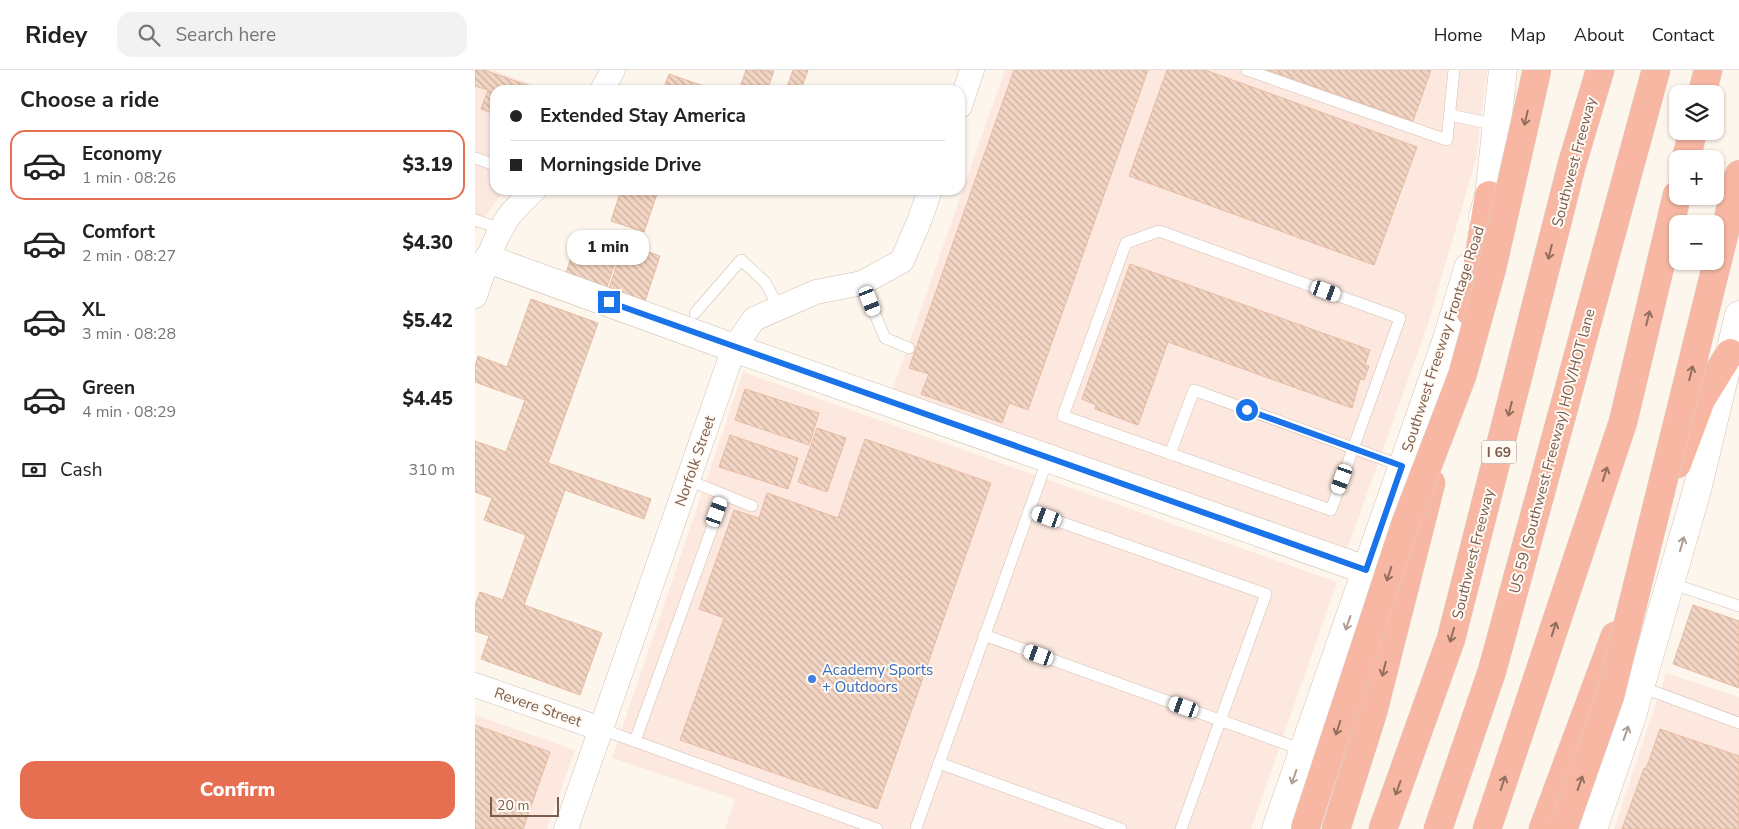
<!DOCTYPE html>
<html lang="en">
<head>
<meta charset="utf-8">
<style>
	:root { --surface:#fff; --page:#f2f2f2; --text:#222; --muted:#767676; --line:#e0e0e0; --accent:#e76f51 }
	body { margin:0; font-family:"Nunito Sans",sans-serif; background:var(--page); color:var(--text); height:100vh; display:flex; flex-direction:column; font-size:19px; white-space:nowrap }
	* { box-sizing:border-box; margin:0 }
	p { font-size:16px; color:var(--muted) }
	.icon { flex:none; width:28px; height:28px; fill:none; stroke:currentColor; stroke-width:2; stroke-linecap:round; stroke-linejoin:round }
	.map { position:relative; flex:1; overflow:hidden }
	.side { display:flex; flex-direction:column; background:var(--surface); width:475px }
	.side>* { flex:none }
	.guide { position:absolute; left:15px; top:15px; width:475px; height:110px; border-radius:15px; box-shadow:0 1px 4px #0004; display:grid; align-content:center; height:110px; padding:0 20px; background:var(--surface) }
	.buttons { position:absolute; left:1194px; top:15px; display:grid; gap:10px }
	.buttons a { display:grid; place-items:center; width:55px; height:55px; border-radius:10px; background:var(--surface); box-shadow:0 1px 4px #0004; font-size:25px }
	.scale { position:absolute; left:15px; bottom:12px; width:69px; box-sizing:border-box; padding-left:5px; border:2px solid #7a5c4d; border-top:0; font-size:14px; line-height:18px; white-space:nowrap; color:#7a5c4d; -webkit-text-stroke:4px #fffaf3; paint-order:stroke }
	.end { position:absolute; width:22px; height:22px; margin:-11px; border:6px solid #1a73e8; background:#fff; box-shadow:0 0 0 2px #fff }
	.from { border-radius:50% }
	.bubble { position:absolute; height:35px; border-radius:15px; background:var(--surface); box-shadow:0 1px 4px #0004; font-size:16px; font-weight:800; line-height:35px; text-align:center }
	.car { position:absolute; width:15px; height:30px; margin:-15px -8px; border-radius:6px; box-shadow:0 0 4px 1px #0007; background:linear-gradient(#fff 24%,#345 0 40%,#fff 0 76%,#345 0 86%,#fff 0) }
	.guide b { display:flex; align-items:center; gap:18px; height:48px; font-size:19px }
	.guide b+b { border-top:1px solid var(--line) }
	.guide i { width:12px; height:12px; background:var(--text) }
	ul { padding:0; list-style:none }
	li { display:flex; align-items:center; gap:15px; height:70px; margin:0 10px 8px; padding:0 10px; border:2px solid transparent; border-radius:15px }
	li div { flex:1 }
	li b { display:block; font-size:19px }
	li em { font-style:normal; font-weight:800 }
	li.current { border-color:var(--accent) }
	li>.icon { width:45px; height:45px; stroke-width:1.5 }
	h2 { padding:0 20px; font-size:22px; line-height:60px }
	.pay { display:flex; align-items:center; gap:12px; height:55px; padding:0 20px; font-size:19px }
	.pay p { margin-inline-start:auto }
	.button { display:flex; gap:10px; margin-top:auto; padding:10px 20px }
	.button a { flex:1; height:58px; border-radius:15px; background:var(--accent); color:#fff; font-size:20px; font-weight:800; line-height:58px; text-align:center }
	header { display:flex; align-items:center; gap:30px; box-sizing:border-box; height:70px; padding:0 25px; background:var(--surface); border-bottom:1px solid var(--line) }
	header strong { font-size:24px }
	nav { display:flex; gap:28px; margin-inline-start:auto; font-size:18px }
	.search { width:350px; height:45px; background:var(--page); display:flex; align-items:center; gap:12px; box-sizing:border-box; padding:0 18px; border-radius:15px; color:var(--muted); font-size:19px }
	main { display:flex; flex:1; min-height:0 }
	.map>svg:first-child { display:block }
	.commercial { fill:#fde8e0 }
	.building { fill:url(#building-back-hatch); stroke:#e6bba3 }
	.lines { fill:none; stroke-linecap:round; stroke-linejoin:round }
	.service-casing { stroke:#d1beb0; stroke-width:12 }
	.minor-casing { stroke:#d1beb0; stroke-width:25 }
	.tertiary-casing { stroke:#d1beb0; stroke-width:29 }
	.secondary-casing { stroke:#d6c0b0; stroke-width:29 }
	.motorway-casing { stroke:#dad1cd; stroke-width:29 }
	.path { stroke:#d9b8a5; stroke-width:3; stroke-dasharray:1 4; stroke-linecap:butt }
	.service { stroke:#fff; stroke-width:11 }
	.minor { stroke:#fff; stroke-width:24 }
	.tertiary { stroke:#fff; stroke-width:28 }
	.secondary { stroke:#fff; stroke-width:28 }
	.motorway { stroke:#f7b7a3; stroke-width:28 }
	.motorway-bridge-casing { stroke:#dad1cd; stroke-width:29; stroke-linecap:butt }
	.motorway-bridge { stroke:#f7b7a3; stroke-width:28 }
	.oneway { stroke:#936e5e }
	.oneway2 { stroke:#af9d94 }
	.route { stroke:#1a73e8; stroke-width:6 }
	.shop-dot { fill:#3f7fe0; stroke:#fffaf3; stroke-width:2 }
	.labels { text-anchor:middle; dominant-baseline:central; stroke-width:4; stroke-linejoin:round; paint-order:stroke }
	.shield { fill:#fffaf3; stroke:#a28b7f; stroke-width:1 }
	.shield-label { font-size:14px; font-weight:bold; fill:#7a5c4d }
	.street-label { font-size:15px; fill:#7a5c4d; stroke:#fffaf3 }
	.shop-label { font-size:15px; fill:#366cbe; stroke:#fffaf3; text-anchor:start }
</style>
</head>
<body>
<header>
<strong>Ridey</strong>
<div class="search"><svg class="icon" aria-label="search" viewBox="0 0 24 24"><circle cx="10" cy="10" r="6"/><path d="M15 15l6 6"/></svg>Search here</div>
<nav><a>Home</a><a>Map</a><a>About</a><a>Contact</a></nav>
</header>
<main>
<section class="side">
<h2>Choose a ride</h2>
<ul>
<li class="current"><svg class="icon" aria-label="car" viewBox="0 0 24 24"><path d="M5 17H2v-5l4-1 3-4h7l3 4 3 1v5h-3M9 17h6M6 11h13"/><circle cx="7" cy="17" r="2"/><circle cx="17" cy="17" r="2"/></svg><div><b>Economy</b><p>1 min · 08:26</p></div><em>$3.19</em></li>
<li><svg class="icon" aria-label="car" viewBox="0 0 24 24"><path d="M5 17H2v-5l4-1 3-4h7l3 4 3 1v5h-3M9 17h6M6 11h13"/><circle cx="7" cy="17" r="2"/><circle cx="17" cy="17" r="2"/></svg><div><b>Comfort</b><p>2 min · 08:27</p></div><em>$4.30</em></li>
<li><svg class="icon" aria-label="car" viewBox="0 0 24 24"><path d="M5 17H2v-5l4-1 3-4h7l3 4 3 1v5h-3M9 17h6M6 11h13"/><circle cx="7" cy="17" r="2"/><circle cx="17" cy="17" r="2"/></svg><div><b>XL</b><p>3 min · 08:28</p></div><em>$5.42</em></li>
<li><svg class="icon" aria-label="car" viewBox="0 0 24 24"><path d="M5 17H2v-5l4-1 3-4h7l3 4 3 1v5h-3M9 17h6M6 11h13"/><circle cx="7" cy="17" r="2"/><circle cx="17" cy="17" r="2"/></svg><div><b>Green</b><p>4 min · 08:29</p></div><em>$4.45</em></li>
</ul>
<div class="pay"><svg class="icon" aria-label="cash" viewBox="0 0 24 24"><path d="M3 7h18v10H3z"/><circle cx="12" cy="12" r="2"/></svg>Cash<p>310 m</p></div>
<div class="button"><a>Confirm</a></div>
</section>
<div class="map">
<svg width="1264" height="759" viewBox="0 0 1264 759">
	<defs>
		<pattern id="building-back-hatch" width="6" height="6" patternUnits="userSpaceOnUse" patternTransform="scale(1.25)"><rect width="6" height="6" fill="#f3d5c3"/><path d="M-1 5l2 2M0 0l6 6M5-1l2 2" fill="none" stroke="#cab0a1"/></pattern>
	</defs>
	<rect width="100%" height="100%" fill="#fdf6ec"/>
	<!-- commercial -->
	<g class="commercial">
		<polygon points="0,0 18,0 73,20 20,20 20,120 30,120 12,143 0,163"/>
		<polygon points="530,0 1012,0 1001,89 953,254 870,485 416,324"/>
		<polygon points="268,302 862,512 776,759 250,759 260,729 137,688"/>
		<polygon points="1191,603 1264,627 1264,759 1139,759"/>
		<polygon points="0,645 100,680 72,759 0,759"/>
	</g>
	<!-- building -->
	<g class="building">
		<polygon points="0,0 9,0 58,17 57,20 20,20 20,44 6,39 13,20 0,16"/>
		<polygon points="271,0 299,1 292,20 264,20"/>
		<polygon points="318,0 333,0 326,20 311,20"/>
		<polygon points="539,0 673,0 553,340 534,333 527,353 446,324 454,304 434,298"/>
		<polygon points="692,0 730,0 942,77 899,195 654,106"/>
		<polygon points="792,0 956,0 938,51"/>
		<polygon points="194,4 240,20 188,20"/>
		<polygon points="146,120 169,120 182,124 169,162 136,151"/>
		<polygon points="121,161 148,169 131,220 90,206 99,178 114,182"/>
		<polygon points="149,173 185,186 169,234 133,221"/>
		<polygon points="655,194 895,280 890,295 894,296 889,310 885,309 877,338 693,272 663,355 620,339 621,335 607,329"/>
		<polygon points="56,229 123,253 73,393 176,429 169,449 90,420 49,535 127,563 105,625 6,589 14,566 0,561 0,535 5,522 28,530 51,465 9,450 17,428 0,422 0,371 31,382 50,330 0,312 0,296 3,286 32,297"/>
		<polygon points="270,319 344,343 334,375 260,350"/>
		<polygon points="342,358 371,368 352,422 323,412"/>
		<polygon points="255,365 323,388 313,419 244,397"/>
		<polygon points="390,369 516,413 402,739 205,670 249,548 224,539 259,440 284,448 292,423 363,448"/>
		<polygon points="1218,535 1264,551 1264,618 1198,594"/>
		<polygon points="0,655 75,682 48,759 0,759"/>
		<polygon points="1185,659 1264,686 1264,759 1147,759 1169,698 1171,699"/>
	</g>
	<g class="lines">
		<!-- service casing -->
		<g class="service-casing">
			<g id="service">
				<polyline points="772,0 972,70 979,0"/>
				<polyline points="975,45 1022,55"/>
				<polyline points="0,88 20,95"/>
				<polyline points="0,150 26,159"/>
				<polygon points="684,161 925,248 856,440 588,346 651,173"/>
				<polyline points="387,213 410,268 434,278"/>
				<polyline points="220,243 266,190 290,212 304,238"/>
				<polyline points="695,384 719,320 927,396"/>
				<polyline points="213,410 277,436"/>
				<polyline points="554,441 791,524 706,759"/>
				<polyline points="1195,513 1264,536"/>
				<polyline points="509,565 828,680"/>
				<polyline points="1166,617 1264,653"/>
				<polyline points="126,659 402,759"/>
				<polyline points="160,671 249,425"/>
				<polyline points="464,693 646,759"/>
				<polyline points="441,758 573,388"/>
			</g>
		</g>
		<!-- minor casing -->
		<g class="minor-casing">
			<g id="minor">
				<polyline points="127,20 138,0"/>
				<polyline points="485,36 497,0"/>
				<path d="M0,226c9,-27 18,-56 34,-80 7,-9 17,-18 25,-26"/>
				<polyline points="0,615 126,659"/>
				<polyline points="91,759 259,278 279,249 341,222 387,213 427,191 445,149 455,120"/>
			</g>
		</g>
		<!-- tertiary casing -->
		<g class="tertiary-casing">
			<polyline id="tertiary" points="13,189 259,278 891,500"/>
		</g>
		<!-- secondary casing -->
		<g class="secondary-casing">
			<g id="secondary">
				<polyline points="1008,147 1014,125 1028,0"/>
				<polyline points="801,759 973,266 993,198"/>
				<polyline points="1118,759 1156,649 1222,420 1264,245"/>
			</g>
		</g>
		<!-- motorway casing -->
		<g class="motorway-casing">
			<g id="motorway">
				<polyline points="1227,24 1233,0"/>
				<polyline points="1211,89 1218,61"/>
				<polyline points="995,242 1014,125"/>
				<polyline points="1202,394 1226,330 1255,283"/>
				<polyline points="861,759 898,642 956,413"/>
				<polyline points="908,759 976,569 1097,94 1125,0"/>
				<polyline points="963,759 1017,601 1181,0"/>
				<polyline points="1012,759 1148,352 1202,125"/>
				<polyline points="1068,759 1140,566"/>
			</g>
		</g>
		<!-- path -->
		<polyline class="path" points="17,76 17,64"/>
		<!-- service -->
		<use href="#service" class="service"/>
		<!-- minor -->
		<use href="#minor" class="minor"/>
		<!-- tertiary -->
		<use href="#tertiary" class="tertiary"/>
		<!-- secondary -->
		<use href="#secondary" class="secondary"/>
		<!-- motorway -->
		<use href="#motorway" class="motorway"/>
		<!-- motorway-bridge casing -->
		<g class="motorway-bridge-casing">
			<g id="motorway-bridge">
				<polyline points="830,759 931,452 987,306 1017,198 1062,0"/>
				<polyline points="1088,759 1135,626 1264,104"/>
			</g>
		</g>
		<!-- motorway-bridge -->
		<use href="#motorway-bridge" class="motorway-bridge"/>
	</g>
	<!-- one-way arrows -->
	<defs><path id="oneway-shaft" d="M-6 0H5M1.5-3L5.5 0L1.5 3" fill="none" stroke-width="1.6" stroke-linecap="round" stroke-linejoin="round" transform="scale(1.25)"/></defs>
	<g class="oneway">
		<use href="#oneway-shaft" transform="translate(1051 48) rotate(103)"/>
		<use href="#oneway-shaft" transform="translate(1075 182) rotate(104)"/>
		<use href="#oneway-shaft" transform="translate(1173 248) rotate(-76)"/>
		<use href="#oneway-shaft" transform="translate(1216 303) rotate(-76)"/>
		<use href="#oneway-shaft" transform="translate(1035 339) rotate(104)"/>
		<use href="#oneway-shaft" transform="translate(1130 404) rotate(-72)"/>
		<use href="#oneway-shaft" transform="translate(914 504) rotate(108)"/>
		<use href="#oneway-shaft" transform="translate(1079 559) rotate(-72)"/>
		<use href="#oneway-shaft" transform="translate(977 565) rotate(106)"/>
		<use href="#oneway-shaft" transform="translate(909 599) rotate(104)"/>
		<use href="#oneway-shaft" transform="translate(863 658) rotate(108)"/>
		<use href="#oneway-shaft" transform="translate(1028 713) rotate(-72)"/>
		<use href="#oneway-shaft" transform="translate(1105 713) rotate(-71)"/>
		<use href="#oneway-shaft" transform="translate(923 718) rotate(110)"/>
	</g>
	<g class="oneway2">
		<use href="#oneway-shaft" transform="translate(1207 474) rotate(-74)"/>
		<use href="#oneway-shaft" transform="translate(873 553) rotate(109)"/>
		<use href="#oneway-shaft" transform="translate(1151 663) rotate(-71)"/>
		<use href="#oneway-shaft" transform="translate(819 707) rotate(109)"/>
	</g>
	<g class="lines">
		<!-- route -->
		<polyline class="route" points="134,232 891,500 927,396 772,340"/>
	</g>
	<!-- markers -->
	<circle class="shop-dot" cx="337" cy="609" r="5"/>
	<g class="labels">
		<!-- shield labels -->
		<rect class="shield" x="1006.5" y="370.5" width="35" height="23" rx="4"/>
		<g class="shield-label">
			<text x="1024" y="382">I 69</text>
		</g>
		<!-- street labels -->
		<g class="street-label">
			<text transform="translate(1099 92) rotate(-75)">Southwest Freeway</text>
			<text transform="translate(968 269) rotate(-72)">Southwest Freeway Frontage Road</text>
			<text transform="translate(1077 381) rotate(-75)">US 59 (Southwest Freeway) HOV/HOT lane</text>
			<text transform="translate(220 391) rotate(-71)">Norfolk Street</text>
			<text transform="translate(998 484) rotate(-76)">Southwest Freeway</text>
			<text transform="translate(63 637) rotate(19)">Revere Street</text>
		</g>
		<!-- shop labels -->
		<g class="shop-label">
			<text x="347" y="600">Academy Sports<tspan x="347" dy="17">+ Outdoors</tspan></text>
		</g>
	</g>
</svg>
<div class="buttons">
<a><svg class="icon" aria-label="layers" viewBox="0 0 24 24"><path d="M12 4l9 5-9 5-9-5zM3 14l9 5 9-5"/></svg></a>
<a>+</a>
<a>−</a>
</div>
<div class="scale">20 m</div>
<i class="end from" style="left:772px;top:340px"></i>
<i class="end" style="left:134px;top:232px"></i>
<div class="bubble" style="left:92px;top:160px;width:82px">1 min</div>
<i class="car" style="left:851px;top:221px;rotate:110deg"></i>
<i class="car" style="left:395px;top:231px;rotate:158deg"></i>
<i class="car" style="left:867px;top:409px;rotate:200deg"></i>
<i class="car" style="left:242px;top:442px;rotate:20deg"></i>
<i class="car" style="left:572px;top:447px;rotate:290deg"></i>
<i class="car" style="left:564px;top:585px;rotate:290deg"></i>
<i class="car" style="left:709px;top:637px;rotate:290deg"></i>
<div class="guide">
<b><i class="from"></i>Extended Stay America</b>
<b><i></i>Morningside Drive</b>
</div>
</div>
</main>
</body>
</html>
